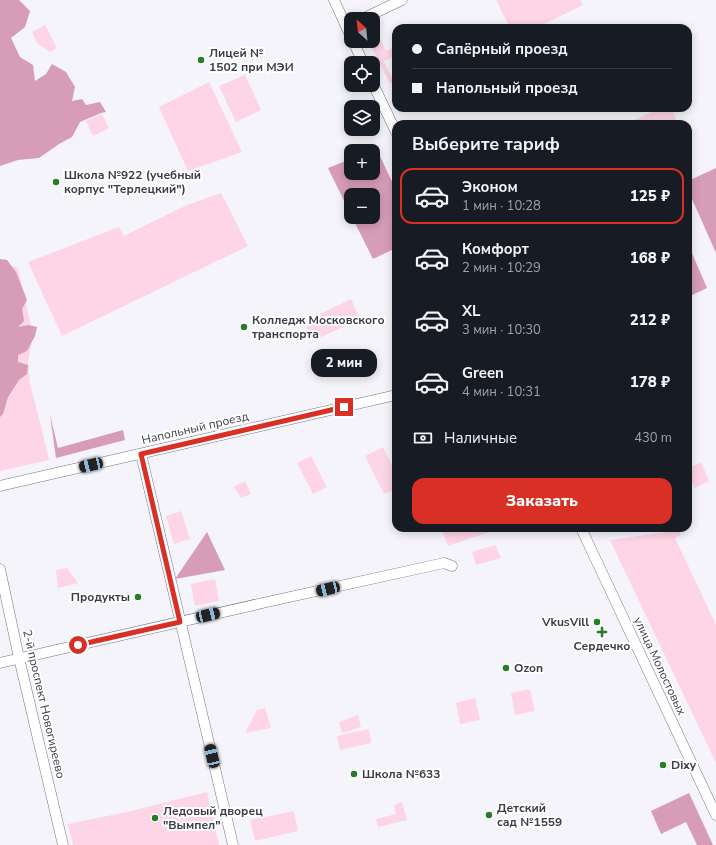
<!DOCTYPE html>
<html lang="ru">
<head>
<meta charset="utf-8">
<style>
	:root { --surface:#171b24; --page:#20242c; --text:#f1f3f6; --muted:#9ea1a6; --line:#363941; --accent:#d93025 }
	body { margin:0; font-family:"Nunito Sans",sans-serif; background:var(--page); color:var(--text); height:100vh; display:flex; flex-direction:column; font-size:15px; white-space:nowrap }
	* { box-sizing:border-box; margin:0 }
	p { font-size:13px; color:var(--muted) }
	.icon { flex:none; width:22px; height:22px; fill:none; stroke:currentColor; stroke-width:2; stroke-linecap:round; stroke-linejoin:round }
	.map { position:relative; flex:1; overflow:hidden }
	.details { position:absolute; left:392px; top:120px; width:300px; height:412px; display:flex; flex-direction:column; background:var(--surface); border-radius:12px; box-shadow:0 2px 10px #0003 }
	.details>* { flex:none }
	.top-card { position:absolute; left:392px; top:24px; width:300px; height:88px; border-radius:12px; box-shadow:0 2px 10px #0003; display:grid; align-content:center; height:88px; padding:0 20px; background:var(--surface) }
	.needle { width:26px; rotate:333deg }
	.fabs { position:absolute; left:344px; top:12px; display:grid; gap:8px }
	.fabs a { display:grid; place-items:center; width:36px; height:36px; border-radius:8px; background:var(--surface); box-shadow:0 2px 10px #0003; font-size:20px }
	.end { position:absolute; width:18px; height:18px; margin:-9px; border:5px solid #d93025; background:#fff; box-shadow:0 0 0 2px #fff }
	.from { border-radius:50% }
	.bubble { position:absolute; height:28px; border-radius:12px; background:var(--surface); box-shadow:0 2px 10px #0003; font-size:13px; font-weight:800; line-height:28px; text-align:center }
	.car { position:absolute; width:12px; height:24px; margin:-12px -6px; border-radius:5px; box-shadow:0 0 3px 1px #0007; background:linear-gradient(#222 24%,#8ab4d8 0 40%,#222 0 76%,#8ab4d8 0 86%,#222 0) }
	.top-card b { display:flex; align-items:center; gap:14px; height:38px; font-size:15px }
	.top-card b+b { border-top:1px solid var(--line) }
	.top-card i { width:10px; height:10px; background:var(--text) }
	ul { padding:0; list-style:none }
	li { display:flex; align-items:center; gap:12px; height:56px; margin:0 8px 6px; padding:0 12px; border:2px solid transparent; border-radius:12px }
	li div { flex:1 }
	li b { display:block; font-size:15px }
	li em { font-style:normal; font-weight:800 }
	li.current { border-color:var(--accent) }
	li>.icon { width:36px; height:36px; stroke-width:1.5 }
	h2 { padding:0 20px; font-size:18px; line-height:48px }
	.pay { display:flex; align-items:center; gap:10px; height:44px; padding:0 20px; font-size:15px }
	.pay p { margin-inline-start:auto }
	.action { display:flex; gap:8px; margin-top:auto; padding:8px 20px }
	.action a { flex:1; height:46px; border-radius:12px; background:var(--accent); color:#fff; font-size:16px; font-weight:800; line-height:46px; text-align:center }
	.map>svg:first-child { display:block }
	.green { fill:#fdd5e6 }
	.forest { fill:#d79db7 }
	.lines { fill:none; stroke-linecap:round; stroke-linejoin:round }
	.minor-casing { stroke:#75728c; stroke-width:11 }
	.minor { stroke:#fff; stroke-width:10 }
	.route { stroke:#d93025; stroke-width:5 }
	.poi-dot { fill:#297b26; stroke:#fff; stroke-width:1.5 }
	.labels { text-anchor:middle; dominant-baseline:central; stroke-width:4; stroke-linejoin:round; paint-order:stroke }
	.poi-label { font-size:12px; font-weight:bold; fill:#3c3b47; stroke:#fff; text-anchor:start }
	.street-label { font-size:12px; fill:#3c3b47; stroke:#fff }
</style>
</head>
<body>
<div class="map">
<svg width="716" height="845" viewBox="0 0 716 845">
	<rect width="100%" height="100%" fill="#f5f4fa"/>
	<!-- green -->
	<g class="green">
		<polygon points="496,0 580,0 583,5 536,28 510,28"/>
		<polygon points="45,25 57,48 50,52 37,43 32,32"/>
		<polygon points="376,30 386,51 396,47 396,58 395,56 384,61 394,82 390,84 370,43 371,41 373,41 373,36"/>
		<polygon points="245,75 261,110 236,122 219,86"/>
		<polygon points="209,82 242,152 188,171 159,107"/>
		<polygon points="660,108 671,108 676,119 665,124 629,124 628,123"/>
		<polygon points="102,114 109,128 93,136 86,121"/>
		<polygon points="221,193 248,246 62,336 28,262 119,227 124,236 187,205"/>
		<polygon points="0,265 11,268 14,266 18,268 33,335 28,362 30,384 40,422 49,460 0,471"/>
		<polygon points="351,299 360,319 313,341 304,322"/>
		<polygon points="383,447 396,474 396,489 384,494 365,456"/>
		<polygon points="311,456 327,487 313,494 297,463"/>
		<polygon points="701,462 709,481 695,488 688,473 688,469"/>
		<polygon points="245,481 251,494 241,498 234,487"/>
		<polygon points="181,511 190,539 174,544 166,516"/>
		<polygon points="441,528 488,528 489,532 448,546"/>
		<polygon points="681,530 680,535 675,538 716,625 716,763 610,540"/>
		<polygon points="495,545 501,558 476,565 472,552"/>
		<polygon points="67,568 78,583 58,588 56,570"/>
		<polygon points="215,579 219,601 195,606 191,584"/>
		<polygon points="530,689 535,711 515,715 511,693"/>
		<polygon points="475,698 480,720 460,724 456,703"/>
		<polygon points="265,708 271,728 245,733 257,710"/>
		<polygon points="358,715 361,727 342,733 339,722"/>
		<polygon points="369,729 371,743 340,750 337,736"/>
		<polygon points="207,792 219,845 73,845 68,824 127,812"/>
		<polygon points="402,802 407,820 378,827 376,819 396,814 394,805"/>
		<polygon points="294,811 298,831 255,841 250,820"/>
	</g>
	<!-- forest -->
	<g class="forest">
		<polygon points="0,0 19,0 30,11 25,27 11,38 20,57 33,65 35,81 46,74 52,64 66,72 75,87 72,101 82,99 86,105 100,102 106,112 101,113 80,122 72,137 59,144 39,158 18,160 0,166"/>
		<polygon points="377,150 396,190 396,248 373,259 352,217 373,217 373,195 351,195 351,215 328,168 351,159 351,173 373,173 373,151"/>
		<polygon points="716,168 716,253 688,190 688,181"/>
		<polygon points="688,244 707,288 688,297"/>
		<polygon points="0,259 7,260 16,272 27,300 22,309 24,321 18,327 28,325 37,327 35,336 27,351 18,355 18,362 28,365 27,374 19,380 8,397 3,414 0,417"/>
		<polygon points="50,415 58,448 123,430 125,440 56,458"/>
		<polygon points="207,532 225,570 175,579"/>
		<polygon points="689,793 713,845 697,845 686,822 661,834 651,811"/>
	</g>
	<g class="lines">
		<!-- minor casing -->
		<g class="minor-casing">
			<g id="minor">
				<polyline points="334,0 351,37"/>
				<polyline points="362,19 402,0"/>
				<polyline points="353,41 363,63"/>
				<polyline points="373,84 396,132"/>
				<polyline points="141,454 233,845"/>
				<polyline points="0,486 396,395"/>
				<polyline points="581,528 716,815"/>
				<polyline points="0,569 19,658 63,845"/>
				<polyline points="0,663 267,602 444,563 452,566"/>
			</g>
		</g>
		<!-- minor -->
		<use href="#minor" class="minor"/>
	</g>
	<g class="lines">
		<!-- route -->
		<polyline class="route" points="78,645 180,622 141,454 344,407"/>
	</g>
	<!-- markers -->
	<g class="poi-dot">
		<circle cx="201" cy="60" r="4"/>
		<circle cx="56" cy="182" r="4"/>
		<circle cx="244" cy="327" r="4"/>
		<circle cx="138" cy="597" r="4"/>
		<circle cx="597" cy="622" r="4"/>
		<path d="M600 626h4v4h4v4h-4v4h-4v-4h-4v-4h4z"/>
		<circle cx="506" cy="668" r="4"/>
		<circle cx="663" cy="765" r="4"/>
		<circle cx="354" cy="774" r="4"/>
		<circle cx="489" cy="815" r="4"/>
		<circle cx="155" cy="818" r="4"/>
	</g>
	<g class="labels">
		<!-- poi labels -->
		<g class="poi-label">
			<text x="209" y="53">Лицей №<tspan x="209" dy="14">1502 при МЭИ</tspan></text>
			<text x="64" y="175">Школа №922 (учебный<tspan x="64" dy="14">корпус "Терлецкий")</tspan></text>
			<text x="252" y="320">Колледж Московского<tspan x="252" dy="14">транспорта</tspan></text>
			<text x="130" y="597" text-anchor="end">Продукты</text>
			<text x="589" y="622" text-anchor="end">VkusVill</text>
			<text x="602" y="646" text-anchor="middle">Сердечко</text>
			<text x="514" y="668">Ozon</text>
			<text x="671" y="765">Dixy</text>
			<text x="362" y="774">Школа №633</text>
			<text x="497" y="808">Детский<tspan x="497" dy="14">сад №1559</tspan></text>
			<text x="163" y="811">Ледовый дворец<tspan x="163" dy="14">"Вымпел"</tspan></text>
		</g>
		<!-- street labels -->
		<g class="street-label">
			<text transform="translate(195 428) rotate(-13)">Напольный проезд</text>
			<text transform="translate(660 666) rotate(65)">улица Молостовых</text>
			<text transform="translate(44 704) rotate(77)">2-й проспект Новогиреево</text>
		</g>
	</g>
</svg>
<div class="fabs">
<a><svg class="needle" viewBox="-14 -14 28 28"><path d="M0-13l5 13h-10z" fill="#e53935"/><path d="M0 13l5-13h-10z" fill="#9ea1a6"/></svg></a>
<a><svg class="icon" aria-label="locate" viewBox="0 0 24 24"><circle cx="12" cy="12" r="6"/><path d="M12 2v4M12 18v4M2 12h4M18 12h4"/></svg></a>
<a><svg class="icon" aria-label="layers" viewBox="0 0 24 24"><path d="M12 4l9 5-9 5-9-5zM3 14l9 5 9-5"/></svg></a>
<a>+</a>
<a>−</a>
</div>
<i class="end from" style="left:78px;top:645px"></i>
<i class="end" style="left:344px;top:407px"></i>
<div class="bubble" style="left:311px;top:349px;width:66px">2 мин</div>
<i class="car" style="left:91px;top:465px;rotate:257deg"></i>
<i class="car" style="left:328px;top:589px;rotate:257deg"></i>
<i class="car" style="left:208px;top:615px;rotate:77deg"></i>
<i class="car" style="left:212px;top:756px;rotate:347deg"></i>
<div class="top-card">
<b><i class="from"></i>Сапёрный проезд</b>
<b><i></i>Напольный проезд</b>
</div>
<section class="details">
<h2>Выберите тариф</h2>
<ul>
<li class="current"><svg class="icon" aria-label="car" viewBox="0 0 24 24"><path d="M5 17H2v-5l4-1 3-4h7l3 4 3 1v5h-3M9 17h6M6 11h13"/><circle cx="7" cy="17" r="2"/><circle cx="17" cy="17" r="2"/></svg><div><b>Эконом</b><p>1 мин · 10:28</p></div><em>125 ₽</em></li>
<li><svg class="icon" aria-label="car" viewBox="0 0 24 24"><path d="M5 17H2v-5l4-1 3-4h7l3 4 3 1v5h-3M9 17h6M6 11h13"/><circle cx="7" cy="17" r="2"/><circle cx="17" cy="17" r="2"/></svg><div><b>Комфорт</b><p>2 мин · 10:29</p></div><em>168 ₽</em></li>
<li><svg class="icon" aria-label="car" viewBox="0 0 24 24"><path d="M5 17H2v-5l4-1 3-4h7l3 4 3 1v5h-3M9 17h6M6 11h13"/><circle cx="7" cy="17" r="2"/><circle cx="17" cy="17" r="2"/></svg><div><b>XL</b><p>3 мин · 10:30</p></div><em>212 ₽</em></li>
<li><svg class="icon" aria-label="car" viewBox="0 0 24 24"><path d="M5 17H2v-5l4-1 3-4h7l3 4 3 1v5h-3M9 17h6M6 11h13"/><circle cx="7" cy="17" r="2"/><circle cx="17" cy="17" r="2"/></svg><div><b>Green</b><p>4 мин · 10:31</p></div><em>178 ₽</em></li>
</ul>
<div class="pay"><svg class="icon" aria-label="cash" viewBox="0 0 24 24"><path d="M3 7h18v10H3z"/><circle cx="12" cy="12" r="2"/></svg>Наличные<p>430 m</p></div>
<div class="action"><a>Заказать</a></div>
</section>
</div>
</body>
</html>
